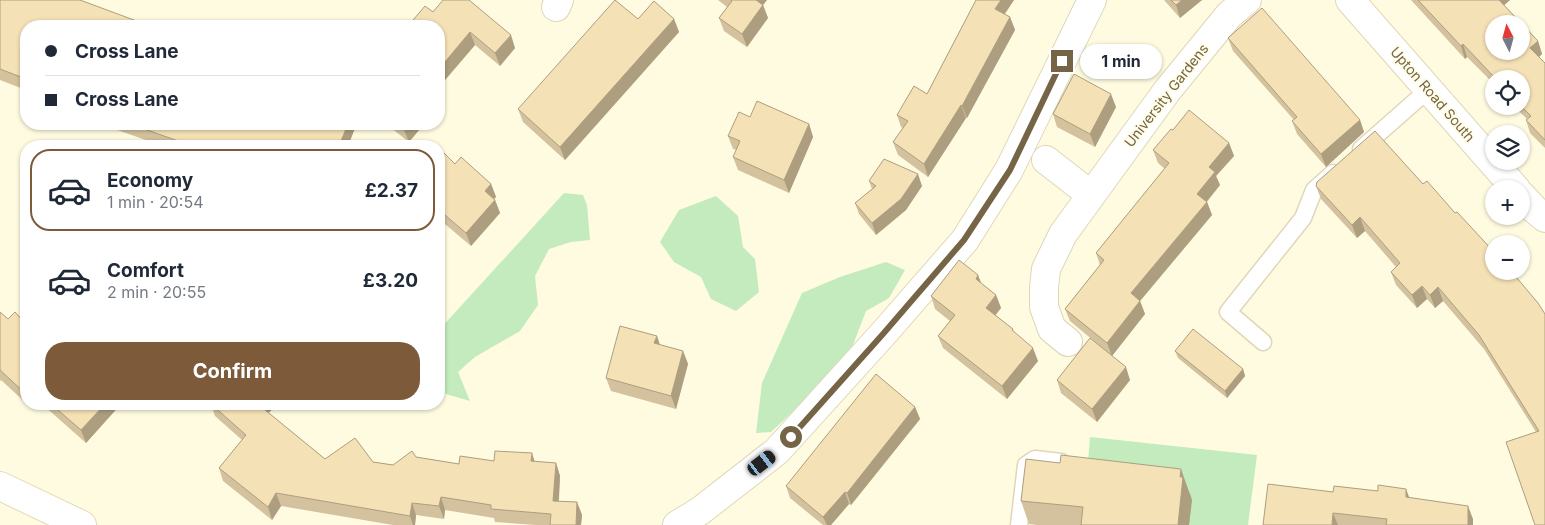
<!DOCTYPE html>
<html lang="en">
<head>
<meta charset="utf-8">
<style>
	:root { --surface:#fff; --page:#f2f2f3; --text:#1f2937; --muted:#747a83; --line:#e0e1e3; --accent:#7d5b3a }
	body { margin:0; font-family:Inter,sans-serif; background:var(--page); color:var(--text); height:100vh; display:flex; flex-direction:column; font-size:19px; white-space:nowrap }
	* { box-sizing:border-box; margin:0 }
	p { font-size:16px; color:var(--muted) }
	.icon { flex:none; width:28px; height:28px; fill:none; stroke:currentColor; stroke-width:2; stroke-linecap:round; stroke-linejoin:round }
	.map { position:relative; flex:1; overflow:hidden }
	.sheet { position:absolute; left:20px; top:140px; width:425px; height:270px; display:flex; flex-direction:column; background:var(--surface); border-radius:20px; box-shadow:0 1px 4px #0004 }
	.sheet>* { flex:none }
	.top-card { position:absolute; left:20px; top:20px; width:425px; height:110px; border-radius:20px; box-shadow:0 1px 4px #0004; display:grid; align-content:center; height:110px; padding:0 25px; background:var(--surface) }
	.needle { width:32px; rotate:354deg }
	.controls { position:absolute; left:1485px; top:15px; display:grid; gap:10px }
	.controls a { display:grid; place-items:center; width:45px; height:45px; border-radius:50%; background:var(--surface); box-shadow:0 1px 4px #0004; font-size:25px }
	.end { position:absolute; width:22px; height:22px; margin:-11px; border:6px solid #756546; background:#fff; box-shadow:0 0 0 2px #fff }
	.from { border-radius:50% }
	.bubble { position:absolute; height:35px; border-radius:18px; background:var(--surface); box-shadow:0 1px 4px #0004; font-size:16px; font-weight:700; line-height:35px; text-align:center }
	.car { position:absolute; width:15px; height:30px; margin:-15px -8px; border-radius:6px; box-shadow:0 0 4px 1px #0007; background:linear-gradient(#222 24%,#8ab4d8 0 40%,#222 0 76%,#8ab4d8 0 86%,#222 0) }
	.top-card b { display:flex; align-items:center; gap:18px; height:48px; font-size:19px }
	.top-card b+b { border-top:1px solid var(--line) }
	.top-card i { width:12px; height:12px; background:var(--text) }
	ul { padding:9px 0 0; list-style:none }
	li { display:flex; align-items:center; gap:15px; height:82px; margin:0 10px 8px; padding:0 15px; border:2px solid transparent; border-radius:20px }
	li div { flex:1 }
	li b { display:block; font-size:19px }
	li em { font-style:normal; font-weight:700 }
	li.active { border-color:var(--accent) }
	li>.icon { width:45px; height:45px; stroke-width:1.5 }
	.action { display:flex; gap:10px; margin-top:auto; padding:10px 25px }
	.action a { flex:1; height:58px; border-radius:20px; background:var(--accent); color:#fff; font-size:20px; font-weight:700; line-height:58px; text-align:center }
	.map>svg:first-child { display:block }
	.green { fill:#c3ebbe }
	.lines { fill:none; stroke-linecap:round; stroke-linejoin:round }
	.service-casing { stroke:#dfd7b8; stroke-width:19 }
	.minor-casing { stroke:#dfd7b8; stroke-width:30 }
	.secondary-casing { stroke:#e4d9b6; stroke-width:30 }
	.service { stroke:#fff; stroke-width:16 }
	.minor { stroke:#fff; stroke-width:28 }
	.secondary { stroke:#fff; stroke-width:28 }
	.wall { fill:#d3c29d }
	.shaded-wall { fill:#ac9e7f }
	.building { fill:#f5e1b6; stroke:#ac9e7f; fill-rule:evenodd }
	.route { stroke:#756546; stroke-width:6 }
	.labels { text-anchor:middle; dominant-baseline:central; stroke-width:4; stroke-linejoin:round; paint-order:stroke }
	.street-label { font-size:14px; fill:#756546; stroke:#fffde7 }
</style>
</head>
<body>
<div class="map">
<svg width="1545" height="525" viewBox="0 0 1545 525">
	<rect width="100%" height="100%" fill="#fefbe0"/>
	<!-- green -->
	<g class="green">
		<polygon points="564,193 583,195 587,205 590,240 571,242 549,249 535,276 538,305 520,331 475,357 458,372 470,401 439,392 439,330"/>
		<polygon points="716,196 738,216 743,247 755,259 759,292 736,311 711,299 701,277 674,262 660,242 679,210"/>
		<polygon points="886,262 905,270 889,298 866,311 851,350 800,405 771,432 756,433 762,383 802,293 840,277"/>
		<polygon points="1090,437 1257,455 1248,525 1189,525 1189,493 1086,487"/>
	</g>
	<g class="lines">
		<!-- service casing -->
		<g class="service-casing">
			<g id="service">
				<polyline points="1361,149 1429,89"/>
				<polyline points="1263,342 1228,312 1303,218 1314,190 1333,173"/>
				<polyline points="1019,525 1026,465 1035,459 1061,462"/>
			</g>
		</g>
		<!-- minor casing -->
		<g class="minor-casing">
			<g id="minor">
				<polyline points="1350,0 1516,189"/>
				<polyline points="556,7 559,0"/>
				<polyline points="1046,160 1091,195"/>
				<polyline points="1521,195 1534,209 1545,218"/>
				<polyline points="1068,342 1052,329 1044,307 1044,288 1046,269 1063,234 1167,91 1229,15 1247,0"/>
				<polyline points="677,525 700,511 777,451 883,334 965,240 1009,170 1092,0"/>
			</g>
		</g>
		<!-- secondary casing -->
		<g class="secondary-casing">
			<polyline id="secondary" points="0,486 82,525"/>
		</g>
		<!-- service -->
		<use href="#service" class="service"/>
		<!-- minor -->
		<use href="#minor" class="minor"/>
		<!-- secondary -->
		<use href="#secondary" class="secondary"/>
	</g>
	<!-- wall -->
	<g class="wall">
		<polygon points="0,0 26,26 26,90 0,80"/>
		<polygon points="718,0 767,0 763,5 768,18 747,47 724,31 719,18 727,7"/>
		<polygon points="976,0 1014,0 1005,14 1010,17 1015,30 967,118 966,118 928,177 898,155 893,142 903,128 901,127 897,115 927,94"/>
		<polygon points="1164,0 1202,0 1180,18"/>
		<polygon points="1411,0 1510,0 1504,5 1538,41 1542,54 1539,57 1545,63 1545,148 1530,133 1526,120 1527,119 1514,106 1521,106 1521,79 1494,79 1494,84 1467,57 1465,59"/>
		<polygon points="433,12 515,48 500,66 475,45 439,87 439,26"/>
		<polygon points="638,19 674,19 679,32 565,160 523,122 518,109"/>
		<polygon points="1228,38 1360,120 1364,132 1326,167 1297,134 1292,121 1294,120 1233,51"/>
		<polygon points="1116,107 1095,147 1057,127 1053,114"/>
		<polygon points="750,117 809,124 813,137 789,193 738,170 733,157 737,150 733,149 728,136"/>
		<polygon points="100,124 354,124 355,128 348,146 163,146"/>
		<polygon points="386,124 424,124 409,142"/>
		<polygon points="1173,130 1229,143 1234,156 1216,176 1220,185 1207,202 1212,215 1140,301 1145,314 1112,356 1070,321 1065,309 1100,265 1096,253 1165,169 1158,163 1153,150"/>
		<polygon points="439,159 455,164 491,184 496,197 494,199 495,200 500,213 471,246 439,219"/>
		<polygon points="869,181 922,186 906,210 876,235 859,214 855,203 872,189"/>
		<polygon points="1423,184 1455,213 1538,303 1545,525 1536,432 1484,349 1443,301 1435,308 1427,299 1417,308 1396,285 1391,272 1396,267 1365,231 1357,238 1321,199 1316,186"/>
		<polygon points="978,275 981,283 996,295 1001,308 995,315 1013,329 1014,332 1038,361 1007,399 943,348 938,336 950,321 935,309 931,296"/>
		<polygon points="0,312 8,319 26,324 26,403 1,380 0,381"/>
		<polygon points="657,336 660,345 683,351 688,364 676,409 611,391 606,378"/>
		<polygon points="1175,351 1243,369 1245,376 1227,398 1178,358"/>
		<polygon points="1057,380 1130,380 1097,422 1061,393"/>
		<polygon points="42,404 121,404 86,443"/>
		<polygon points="211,404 269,413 325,459 373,462 393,465 416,457 459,464 494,461 535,462 556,463 560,476 559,501 577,502 582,515 581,525 536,525 495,522 494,518 445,510 444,519 416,515 415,525 393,525 281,506 272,520 223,481 219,468 242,440 215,416"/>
		<polygon points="915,407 920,419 851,505 849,504 831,525 823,525 790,498 786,486"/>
		<polygon points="1333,492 1409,497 1473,519 1473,525 1263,525"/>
		<polygon points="1190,493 1192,500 1189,525 1037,525 1029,524 1021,501"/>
	</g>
	<!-- shaded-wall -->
	<g class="shaded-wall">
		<polygon points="755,0 767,0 763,5 768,18 747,47 742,34"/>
		<polygon points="1001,0 1014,0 999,22 995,9"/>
		<polygon points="1182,0 1202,0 1180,18 1176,5"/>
		<polygon points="1497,0 1510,0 1500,9"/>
		<polygon points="1010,17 1015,30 967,118 962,106"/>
		<polygon points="674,19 679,32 565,160 560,147"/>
		<polygon points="470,32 475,45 439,87 439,69"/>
		<polygon points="511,35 515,48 500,66 495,53"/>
		<polygon points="1538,41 1542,54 1535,61 1530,48"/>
		<polygon points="1463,44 1467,57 1465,59 1461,46"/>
		<polygon points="1111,94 1116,107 1095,147 1090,134"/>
		<polygon points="961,105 966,118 928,177 924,164"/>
		<polygon points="1360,120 1364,132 1326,167 1321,154"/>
		<polygon points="348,124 354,124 355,128 348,146 339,146"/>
		<polygon points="409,124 424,124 409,142 404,130"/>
		<polygon points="809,124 813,137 789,193 784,180"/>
		<polygon points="1229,143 1234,156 1216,176 1220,185 1202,207 1197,194 1209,167"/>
		<polygon points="918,174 922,186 906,210 876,235 872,223"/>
		<polygon points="491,184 496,197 489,204 485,191"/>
		<polygon points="495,200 500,213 471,246 466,233"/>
		<polygon points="1207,202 1212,215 1140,301 1145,314 1112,356 1107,343 1131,293"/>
		<polygon points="1360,217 1365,231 1357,238 1352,225"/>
		<polygon points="978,275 983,288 976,279"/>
		<polygon points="1422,286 1427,299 1417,308 1412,295"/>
		<polygon points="1438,287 1443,301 1435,308 1430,295"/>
		<polygon points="996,295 1001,308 991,321 986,308"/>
		<polygon points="657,336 661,349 654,343"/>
		<polygon points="1033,348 1038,361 1007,399 1002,386"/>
		<polygon points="683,351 688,364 676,409 671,396"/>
		<polygon points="1126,367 1130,380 1097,422 1092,409"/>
		<polygon points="1243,369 1245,376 1227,398 1225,391"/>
		<polygon points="105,404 121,404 86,443 81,430"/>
		<polygon points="261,404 277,404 264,418 259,405"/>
		<polygon points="915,407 920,419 851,505 847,493"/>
		<polygon points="532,453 536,466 531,461"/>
		<polygon points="556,463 560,476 558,513 553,501"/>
		<polygon points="1181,469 1192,500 1189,525 1178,525"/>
		<polygon points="1406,489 1411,502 1406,497"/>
		<polygon points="845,492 849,504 831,525 827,525 823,517"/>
		<polygon points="276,493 281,506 272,520 268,507"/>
		<polygon points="441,497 445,510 444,519 439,506"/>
		<polygon points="577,502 582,515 581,525 576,525"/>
		<polygon points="412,503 416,515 415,525 413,525 410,516"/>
		<polygon points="1468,506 1473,519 1473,525 1468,525"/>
		<polygon points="1333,513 1338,525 1332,525"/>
	</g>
	<!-- building -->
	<g class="building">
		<polygon points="0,0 80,0 150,26 26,26 26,79 0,69"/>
		<polygon points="443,0 469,0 511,35 495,53 470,32 439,69 439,26 408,26 425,6 433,12"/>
		<polygon points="615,0 638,19 654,1 674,19 560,147 518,109"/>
		<polygon points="731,0 756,0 763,5 742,34 719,18 732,1"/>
		<polygon points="976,0 1001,0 995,9 1010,17 962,106 961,105 924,164 893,142 908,121 897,115 914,86 927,94"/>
		<polygon points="1171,0 1182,0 1176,5"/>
		<path d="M1418,0h81l39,41 -8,7 15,15v77l-19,-20 5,-4 -10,-10v-27h-25l-33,-35 -2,2zM1494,24h27v27h-27z"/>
		<polygon points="1262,8 1360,120 1321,154 1292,121 1297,117 1228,38"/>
		<polygon points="1074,74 1111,94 1090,134 1053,114"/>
		<polygon points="757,101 809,124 784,180 733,157 740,141 728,136 739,112 750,117"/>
		<polygon points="1189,110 1229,143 1209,167 1215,172 1197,194 1207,202 1131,293 1140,301 1107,343 1065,309 1104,260 1096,253 1169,163 1153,150 1171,129 1173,130"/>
		<polygon points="130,124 348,124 339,146 182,146 184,143"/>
		<polygon points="397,124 409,124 404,130"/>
		<polygon points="1375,131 1423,184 1427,181 1455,213 1457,212 1494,252 1494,271 1511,271 1538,303 1545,314 1545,525 1535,525 1506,442 1539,431 1479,335 1438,287 1430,295 1422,286 1412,295 1391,272 1400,263 1360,217 1352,225 1316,186 1317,182"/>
		<polygon points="444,153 455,164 461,157 491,184 485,191 495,200 466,233 439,210 439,159"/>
		<polygon points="884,159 918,174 901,199 872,223 855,203 876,186 869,181"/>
		<polygon points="959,260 978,275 976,279 996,295 986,308 1013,329 1012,330 1033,348 1002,386 938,336 955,315 931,296"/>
		<polygon points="0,312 8,319 15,312 26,324 26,394 0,370"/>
		<polygon points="620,326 657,336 654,343 683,351 671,396 606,378"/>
		<polygon points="1193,329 1243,369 1225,391 1175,351"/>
		<polygon points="1090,338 1126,367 1092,409 1057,380"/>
		<polygon points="876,374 915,407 847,493 845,492 823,517 786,486"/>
		<polygon points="51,404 105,404 81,430"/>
		<polygon points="211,404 261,404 259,405 325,459 355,438 373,462 393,465 412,451 416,457 459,464 460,456 494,461 495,451 532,453 531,461 556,463 553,501 577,502 576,525 550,525 551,514 491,509 491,505 441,497 439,506 412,503 410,516 276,493 268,507 219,468 246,435"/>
		<polygon points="1061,455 1181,469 1180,477 1183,477 1178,525 1081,525 1083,507 1021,501 1026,459 1060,463"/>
		<polygon points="1268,484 1333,492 1334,486 1378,491 1378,485 1406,489 1406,497 1468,506 1468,525 1386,525 1387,519 1333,513 1332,525 1263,525"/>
	</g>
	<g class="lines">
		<!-- route -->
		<polyline class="route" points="791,437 883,334 964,240 1010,170 1062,61"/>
	</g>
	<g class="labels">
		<!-- street labels -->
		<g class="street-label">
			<text transform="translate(1433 94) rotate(49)">Upton Road South</text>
			<text transform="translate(1166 95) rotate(-52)">University Gardens</text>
		</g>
	</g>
</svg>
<div class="controls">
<a><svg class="needle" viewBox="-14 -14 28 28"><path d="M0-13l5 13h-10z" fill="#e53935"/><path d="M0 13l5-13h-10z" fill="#747a83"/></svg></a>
<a><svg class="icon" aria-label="locate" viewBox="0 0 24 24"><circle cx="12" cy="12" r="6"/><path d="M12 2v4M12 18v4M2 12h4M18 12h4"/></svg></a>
<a><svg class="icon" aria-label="layers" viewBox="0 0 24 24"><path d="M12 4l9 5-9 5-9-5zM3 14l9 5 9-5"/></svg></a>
<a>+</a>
<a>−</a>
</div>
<i class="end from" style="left:791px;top:437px"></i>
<i class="end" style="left:1062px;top:61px"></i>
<div class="bubble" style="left:1080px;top:44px;width:82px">1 min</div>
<i class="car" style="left:762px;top:463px;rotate:53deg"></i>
<div class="top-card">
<b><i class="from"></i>Cross Lane</b>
<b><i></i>Cross Lane</b>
</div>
<section class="sheet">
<ul>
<li class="active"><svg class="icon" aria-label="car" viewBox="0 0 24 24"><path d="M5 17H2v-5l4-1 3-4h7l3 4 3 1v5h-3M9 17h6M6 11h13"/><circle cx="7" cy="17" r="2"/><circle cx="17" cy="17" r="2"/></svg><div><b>Economy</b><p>1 min · 20:54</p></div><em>£2.37</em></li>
<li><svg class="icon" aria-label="car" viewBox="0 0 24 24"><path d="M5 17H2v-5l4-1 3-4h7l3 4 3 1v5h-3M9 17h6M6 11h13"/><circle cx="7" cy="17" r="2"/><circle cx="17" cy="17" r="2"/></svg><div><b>Comfort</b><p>2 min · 20:55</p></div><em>£3.20</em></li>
</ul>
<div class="action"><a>Confirm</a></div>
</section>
</div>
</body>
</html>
